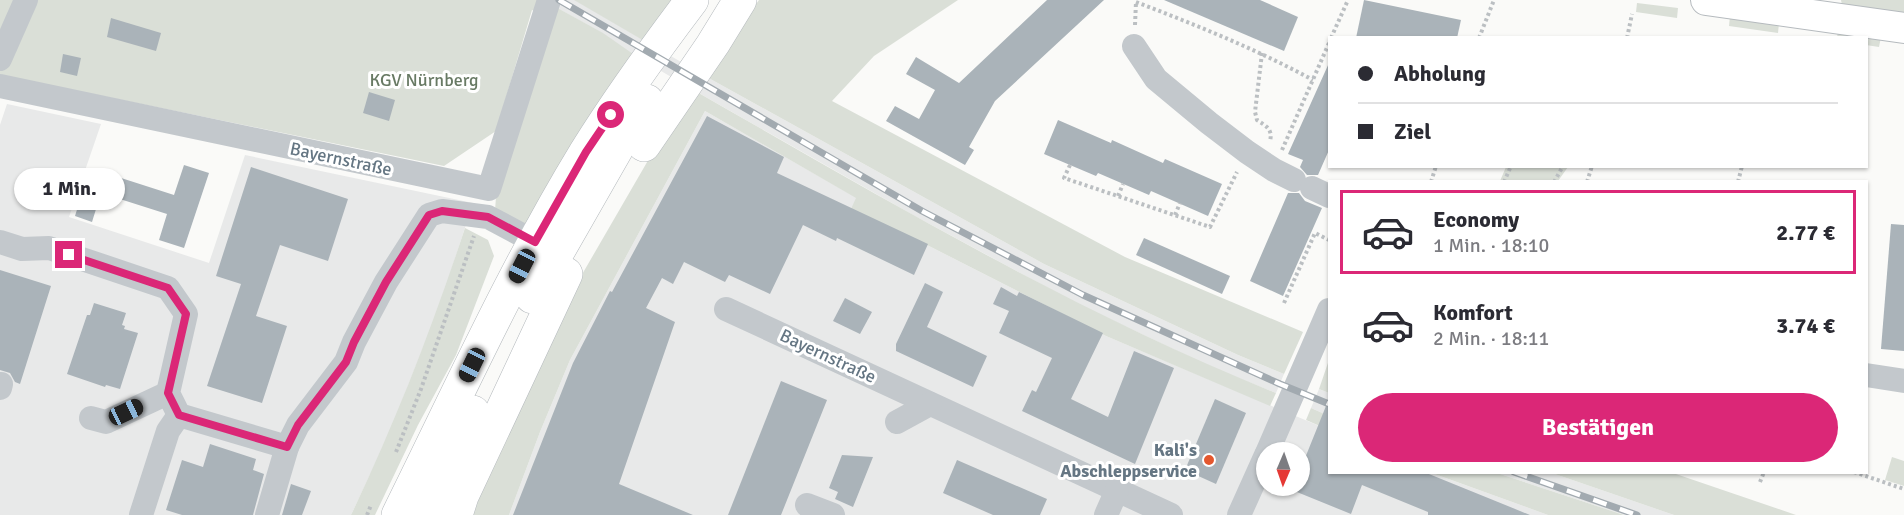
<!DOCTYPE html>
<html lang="de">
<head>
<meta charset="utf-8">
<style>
	:root { --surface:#fff; --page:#f7f7f7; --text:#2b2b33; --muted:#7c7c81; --line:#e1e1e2; --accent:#db2777 }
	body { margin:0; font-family:Signika,sans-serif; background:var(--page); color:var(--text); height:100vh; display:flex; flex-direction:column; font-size:22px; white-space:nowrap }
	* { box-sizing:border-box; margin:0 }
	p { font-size:20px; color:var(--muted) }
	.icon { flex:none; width:33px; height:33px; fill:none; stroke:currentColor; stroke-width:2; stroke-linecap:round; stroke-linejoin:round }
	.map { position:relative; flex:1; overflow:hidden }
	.drawer { position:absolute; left:1328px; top:180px; width:540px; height:294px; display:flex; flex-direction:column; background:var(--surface); border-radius:0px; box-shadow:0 2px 4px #0004 }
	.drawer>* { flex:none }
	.hud { position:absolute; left:1328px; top:36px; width:540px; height:132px; border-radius:0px; box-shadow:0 2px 4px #0004; display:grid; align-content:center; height:132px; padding:0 30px; background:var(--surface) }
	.needle { width:39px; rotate:182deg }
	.tools { position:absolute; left:1256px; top:442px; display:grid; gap:12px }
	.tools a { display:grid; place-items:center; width:54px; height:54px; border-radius:50%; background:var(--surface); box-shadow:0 2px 4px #0004; font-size:30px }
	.end { position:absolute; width:27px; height:27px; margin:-14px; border:8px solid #db2777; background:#fff; box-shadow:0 0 0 3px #fff }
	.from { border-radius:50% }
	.bubble { position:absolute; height:42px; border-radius:21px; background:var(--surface); box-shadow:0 2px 4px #0004; font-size:20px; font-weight:700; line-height:42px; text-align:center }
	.car { position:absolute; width:18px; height:36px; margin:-18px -9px; border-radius:8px; box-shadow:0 0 4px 2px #0007; background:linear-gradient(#222 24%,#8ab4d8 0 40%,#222 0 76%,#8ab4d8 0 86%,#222 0) }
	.hud b { display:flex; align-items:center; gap:21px; height:57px; font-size:22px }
	.hud b+b { border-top:2px solid var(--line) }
	.hud i { width:15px; height:15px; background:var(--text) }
	ul { padding:10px 0 0; list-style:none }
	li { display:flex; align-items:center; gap:18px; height:84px; margin:0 12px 9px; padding:0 18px; border:3px solid transparent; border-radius:0px }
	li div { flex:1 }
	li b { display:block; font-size:22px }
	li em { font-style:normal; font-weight:700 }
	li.current { border-color:var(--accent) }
	li>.icon { width:54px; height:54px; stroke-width:1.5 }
	.primary-button { display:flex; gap:12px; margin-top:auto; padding:12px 30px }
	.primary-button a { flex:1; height:69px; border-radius:36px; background:var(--accent); color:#fff; font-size:24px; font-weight:700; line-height:69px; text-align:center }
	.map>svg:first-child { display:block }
	.built { fill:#e8e9e9; fill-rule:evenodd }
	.green { fill:#dadfd7 }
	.building { fill:#aab3b9 }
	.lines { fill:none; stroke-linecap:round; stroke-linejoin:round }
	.major-casing { stroke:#b5babe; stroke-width:32 }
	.highway-casing { stroke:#b4b9bd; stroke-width:34 }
	.path { stroke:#bbbfc2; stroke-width:4; stroke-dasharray:3 3; stroke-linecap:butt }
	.minor { stroke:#c3c8cc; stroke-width:24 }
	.major { stroke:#fff; stroke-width:30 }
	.highway { stroke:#fff; stroke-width:33 }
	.rail-casing { stroke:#a2aab0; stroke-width:7 }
	.rail { stroke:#fff; stroke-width:4.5; stroke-dasharray:14; stroke-linecap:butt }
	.route { stroke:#db2777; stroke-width:8 }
	.poi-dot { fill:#e4572e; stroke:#fff; stroke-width:2 }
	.labels { text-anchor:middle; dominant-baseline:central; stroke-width:6; stroke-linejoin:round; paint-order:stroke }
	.park-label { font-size:18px; fill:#687a64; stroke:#fff }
	.street-label { font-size:18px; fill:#657683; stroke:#fff }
	.poi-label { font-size:18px; font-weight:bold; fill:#657683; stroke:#fff; text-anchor:end }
</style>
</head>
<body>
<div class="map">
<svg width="1904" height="515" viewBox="0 0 1904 515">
	<rect width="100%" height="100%" fill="#fafaf8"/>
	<!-- built -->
	<g class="built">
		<polygon points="543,0 575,0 705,76 1044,264 1238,355 1284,374 1276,393 1211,367 1074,302 913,215 690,88 627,51 602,33"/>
		<polygon points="7,104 101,124 69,217 209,263 245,155 473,203 440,305 387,439 351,515 0,515 0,125"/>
		<path d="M705,111l152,87 -7,13 77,34 179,91 223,94v42l103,1 116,42h-1039l31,-83 30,-72zM1266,453h33v33h-33z"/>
		<polygon points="1319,389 1329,393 1329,416 1311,408"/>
		<polygon points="1497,473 1552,473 1674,515 1624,515"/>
	</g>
	<!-- green -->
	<g class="green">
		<polygon points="0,0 543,0 603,33 636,56 525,227 495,211 497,182 551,21 532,10 496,131 444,166 0,75"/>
		<polygon points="574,0 676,0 646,42"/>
		<polygon points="759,0 958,0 874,56 832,101 1125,257 1303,332 1284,374 1238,355 1044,264 705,76"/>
		<polygon points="1841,0 1904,0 1904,21 1842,5"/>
		<polygon points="1637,3 1678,8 1677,18 1636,12"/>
		<polygon points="1730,16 1779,23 1778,33 1729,26"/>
		<polygon points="1838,31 1881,37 1879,47 1866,45 1866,38 1837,38"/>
		<path d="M690,88c191,109 381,222 586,305l-6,13 -164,-70 -179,-91 -77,-34 6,-13 -151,-87 -135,249 -30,72 -31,83h-40l104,-225z"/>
		<polygon points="1506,167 1506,166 1568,167 1558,181 1500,181"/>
		<path d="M465,228l23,12 6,16 -38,99 -38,70 -43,90h-24c45,-94 81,-187 114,-287z"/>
		<polygon points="1329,360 1329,393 1319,389"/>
		<polygon points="1311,408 1329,416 1329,430 1306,420"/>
		<polygon points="1892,457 1904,461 1904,486 1885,480"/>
		<polygon points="1432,473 1497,473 1624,515 1548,515"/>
		<polygon points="1552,473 1673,473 1796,515 1674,515"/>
	</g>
	<!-- building -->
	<g class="building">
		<polygon points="1047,0 1104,0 995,101 969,147 974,150 965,165 886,121 895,106 919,119 935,90 906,74 916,57 959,83"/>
		<polygon points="1164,0 1260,0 1298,17 1284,51"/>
		<polygon points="1364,0 1461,20 1457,38 1356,38"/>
		<polygon points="111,18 161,33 156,51 107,37"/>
		<polygon points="63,54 81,58 77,76 60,72"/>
		<polygon points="1329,63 1329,150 1318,175 1307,175 1300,167 1303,160 1288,154"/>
		<polygon points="369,92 395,100 389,121 363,113"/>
		<polygon points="707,116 784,157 777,173 928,244 914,275 837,238 836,241 803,225 770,294 729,275 725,282 684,262 673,284 662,278 646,308 675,322 619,484 693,515 513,515 573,363 610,291 612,292"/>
		<polygon points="1058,120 1111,143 1112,140 1163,163 1165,159 1222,184 1208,216 1151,191 1149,195 1098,173 1096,176 1044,154"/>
		<polygon points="184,165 209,173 184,248 159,240 167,214 101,193 92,222 75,216 90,168 174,195"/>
		<polygon points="251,167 348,199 328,261 280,245 256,316 287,326 262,403 207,386 241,284 216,276"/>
		<polygon points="1288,193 1299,193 1305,201 1322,208 1283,296 1250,281"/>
		<polygon points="1891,224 1904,225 1904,351 1881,349"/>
		<polygon points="1144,238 1230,276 1222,294 1136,255"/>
		<polygon points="0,270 51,286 20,384 15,382 10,373 0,370"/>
		<polygon points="925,283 943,292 927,327 987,356 973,387 896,351 896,344"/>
		<polygon points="1001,287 1017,296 1019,292 1103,333 1071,399 1108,417 1134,351 1174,368 1135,464 1022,411 1032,390 1036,392 1052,358 999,333 1009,311 993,304"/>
		<polygon points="845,298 872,312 860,334 833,321"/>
		<polygon points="94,303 126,313 122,325 125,326 124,329 138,333 120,389 106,385 105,387 67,374 87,315 90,315"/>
		<polygon points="781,381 827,400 781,515 728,515"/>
		<polygon points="1215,399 1246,413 1216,484 1185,470"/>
		<polygon points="1328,401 1329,472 1424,472 1530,515 1428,515 1428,512 1362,485 1351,514 1292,490 1294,486 1299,486 1299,473"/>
		<polygon points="210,444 256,459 253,470 264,474 253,515 182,515 166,510 182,460 203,467"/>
		<polygon points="842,455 873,457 853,507 835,499 838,492 829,488"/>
		<polygon points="957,460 1047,499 1040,515 993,515 943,493"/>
		<polygon points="291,484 311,491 302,515 282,515"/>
	</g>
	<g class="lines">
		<!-- major casing -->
		<g class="major-casing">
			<polyline id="major" points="1706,0 1904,28"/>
		</g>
		<!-- highway casing -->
		<g class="highway-casing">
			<g id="highway">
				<polyline points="644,145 713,44 740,0"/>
				<polyline points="532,297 624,136 647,101"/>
				<path d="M398,515c60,-121 117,-247 187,-362 33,-53 70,-104 107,-153"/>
				<polyline points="428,515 473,412"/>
				<polyline points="456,515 462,496 566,274"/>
			</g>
		</g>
		<!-- path -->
		<g class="path">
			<path d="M1136,2c60,23 120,47 177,78"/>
			<polyline points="1135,25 1136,2"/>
			<polyline points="1331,38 1348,0"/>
			<polyline points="1479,38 1494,0"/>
			<polyline points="1627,38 1632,14"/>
			<path d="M1262,53l-7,59 2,8c9,6 16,9 13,21"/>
			<polyline points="1282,150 1329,43"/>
			<polyline points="1070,165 1064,178 1210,227 1237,172"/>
			<polyline points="1431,182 1436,166"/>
			<polyline points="1504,182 1511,166"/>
			<polyline points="1554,182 1563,166"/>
			<polyline points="1587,182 1592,166"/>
			<polyline points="1738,182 1742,166"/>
			<polyline points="1118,196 1123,184"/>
			<polyline points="1175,215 1180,203"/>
			<polyline points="1284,303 1315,233 1329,240"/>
			<polyline points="396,452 421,389 474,236"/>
			<polyline points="1854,472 1904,489"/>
			<polyline points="1760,482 1764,472"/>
			<polyline points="367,515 371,505"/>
		</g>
		<!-- minor -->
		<g class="minor">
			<polyline points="1134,46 1156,79 1209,123 1247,152 1274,170 1294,180"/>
			<polyline points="0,59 26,0"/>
			<polyline points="0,86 489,189 549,0"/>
			<polyline points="1312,188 1329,196"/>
			<polyline points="0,242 22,249 49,248 168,288 186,314 168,393 179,415 287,447 298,425 346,362 354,342 386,282 429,215 442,211 488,217 535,242"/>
			<polyline points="726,309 1171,515"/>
			<polyline points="1866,375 1904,381"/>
			<polyline points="0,388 1,384"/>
			<polyline points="91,418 106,422 168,393"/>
			<polyline points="897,422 930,404"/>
			<polyline points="1267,453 1329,310"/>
			<polyline points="807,505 833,515"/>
			<polyline points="141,515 168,431 179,415"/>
			<polyline points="267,515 287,447"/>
			<polyline points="1106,515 1117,490"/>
			<polyline points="1239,515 1266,455"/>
		</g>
		<!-- major -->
		<use href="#major" class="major"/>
		<!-- highway -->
		<use href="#highway" class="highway"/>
		<!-- rail casing -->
		<g class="rail-casing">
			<g id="rail">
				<polyline points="559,0 922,211 1083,295 1280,384 1329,404"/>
				<polyline points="1514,472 1637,515"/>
			</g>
		</g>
		<!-- rail -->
		<use href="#rail" class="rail"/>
	</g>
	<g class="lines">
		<!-- route -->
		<polyline class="route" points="69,255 168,288 186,314 168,393 179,415 287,447 298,425 346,362 354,342 386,282 429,215 442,211 488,217 535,242 586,152 611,115"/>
	</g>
	<!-- markers -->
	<circle class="poi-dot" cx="1209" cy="460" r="6"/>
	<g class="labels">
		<!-- park labels -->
		<g class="park-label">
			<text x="424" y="80">KGV Nürnberg</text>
		</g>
		<!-- street labels -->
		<g class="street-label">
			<text transform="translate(341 159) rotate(12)">Bayernstraße</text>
			<text transform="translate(828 356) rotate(25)">Bayernstraße</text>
		</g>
		<!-- poi labels -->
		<g class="poi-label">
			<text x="1197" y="450">Kali's<tspan x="1197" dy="21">Abschleppservice</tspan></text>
		</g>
	</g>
</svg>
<div class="tools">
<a><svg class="needle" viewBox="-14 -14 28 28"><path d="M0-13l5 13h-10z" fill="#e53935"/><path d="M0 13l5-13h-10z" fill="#7c7c81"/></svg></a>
</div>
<i class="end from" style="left:611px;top:115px"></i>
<i class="end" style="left:69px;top:255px"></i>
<div class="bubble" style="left:14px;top:168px;width:111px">1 Min.</div>
<i class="car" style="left:522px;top:266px;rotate:207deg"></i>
<i class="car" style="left:472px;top:365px;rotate:206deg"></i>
<i class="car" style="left:126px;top:412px;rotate:65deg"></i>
<div class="hud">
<b><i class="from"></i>Abholung</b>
<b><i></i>Ziel</b>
</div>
<section class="drawer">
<ul>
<li class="current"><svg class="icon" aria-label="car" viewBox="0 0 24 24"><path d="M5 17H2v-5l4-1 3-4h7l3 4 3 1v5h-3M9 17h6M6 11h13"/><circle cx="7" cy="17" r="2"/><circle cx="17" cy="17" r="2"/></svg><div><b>Economy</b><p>1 Min. · 18:10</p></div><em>2.77 €</em></li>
<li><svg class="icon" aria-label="car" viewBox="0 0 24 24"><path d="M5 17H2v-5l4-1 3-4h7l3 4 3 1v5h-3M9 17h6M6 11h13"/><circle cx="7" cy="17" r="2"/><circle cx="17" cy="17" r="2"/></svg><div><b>Komfort</b><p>2 Min. · 18:11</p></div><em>3.74 €</em></li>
</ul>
<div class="primary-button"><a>Bestätigen</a></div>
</section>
</div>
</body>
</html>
